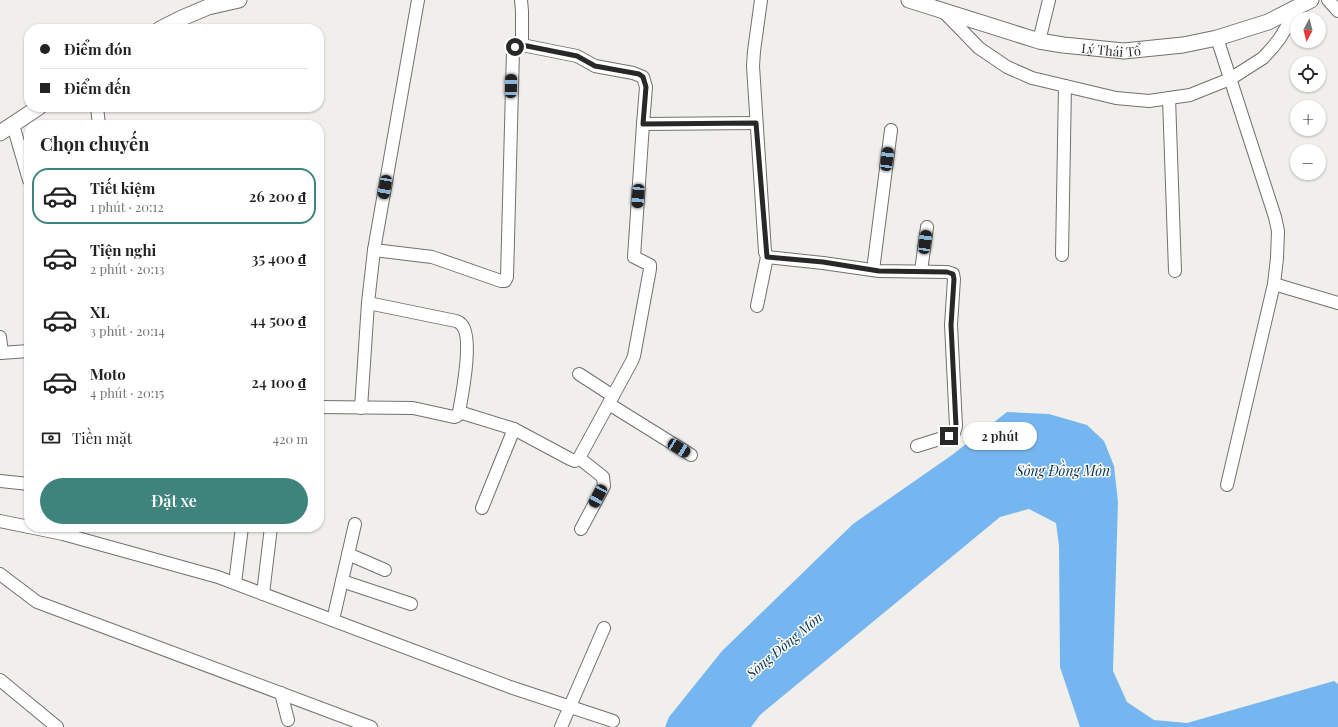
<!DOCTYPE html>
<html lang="vi">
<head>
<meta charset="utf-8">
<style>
	:root { --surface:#fff; --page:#f6f6f6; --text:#222; --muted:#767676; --line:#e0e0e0; --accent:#3e847c }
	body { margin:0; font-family:"Playfair Display",serif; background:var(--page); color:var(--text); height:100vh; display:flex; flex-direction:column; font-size:15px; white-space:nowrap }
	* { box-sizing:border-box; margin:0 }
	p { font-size:13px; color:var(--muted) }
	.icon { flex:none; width:22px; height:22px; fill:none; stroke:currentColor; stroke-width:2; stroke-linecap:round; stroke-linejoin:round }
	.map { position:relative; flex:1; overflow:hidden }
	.panel { position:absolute; left:24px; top:120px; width:300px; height:412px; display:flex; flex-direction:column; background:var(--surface); border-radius:16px; box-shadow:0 1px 3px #0004 }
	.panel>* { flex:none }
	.guide { position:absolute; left:24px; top:24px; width:300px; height:88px; border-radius:16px; box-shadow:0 1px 3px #0004; display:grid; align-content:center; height:88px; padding:0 16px; background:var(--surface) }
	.needle { width:26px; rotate:187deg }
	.controls { position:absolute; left:1290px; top:12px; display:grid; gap:8px }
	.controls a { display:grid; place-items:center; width:36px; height:36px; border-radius:50%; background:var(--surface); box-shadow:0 1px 3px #0004; font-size:20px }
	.end { position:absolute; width:18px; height:18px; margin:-9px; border:5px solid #282826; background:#fff; box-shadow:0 0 0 2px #fff }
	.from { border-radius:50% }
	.bubble { position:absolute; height:28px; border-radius:14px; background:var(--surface); box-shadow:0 1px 3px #0004; font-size:13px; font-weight:600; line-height:28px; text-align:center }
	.car { position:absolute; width:12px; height:24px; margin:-12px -6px; border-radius:5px; box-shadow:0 0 3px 1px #0007; background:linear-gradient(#222 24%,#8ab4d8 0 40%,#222 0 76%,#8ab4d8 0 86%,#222 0) }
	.guide b { display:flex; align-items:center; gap:14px; height:38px; font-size:15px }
	.guide b+b { border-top:1px solid var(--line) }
	.guide i { width:10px; height:10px; background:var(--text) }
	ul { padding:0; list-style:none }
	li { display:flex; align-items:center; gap:12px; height:56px; margin:0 8px 6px; padding:0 8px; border:2px solid transparent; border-radius:16px }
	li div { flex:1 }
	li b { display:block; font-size:15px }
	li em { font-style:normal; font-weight:600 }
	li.current { border-color:var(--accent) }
	li>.icon { width:36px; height:36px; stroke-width:1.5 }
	h2 { padding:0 16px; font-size:18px; line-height:48px }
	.pay { display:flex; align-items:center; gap:10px; height:44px; padding:0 16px; font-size:15px }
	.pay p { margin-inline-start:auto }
	.primary-button { display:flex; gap:8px; margin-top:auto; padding:8px 16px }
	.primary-button a { flex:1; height:46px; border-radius:24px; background:var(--accent); color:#fff; font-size:16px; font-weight:600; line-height:46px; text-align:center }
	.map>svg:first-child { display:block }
	.water { fill:#76b6f0 }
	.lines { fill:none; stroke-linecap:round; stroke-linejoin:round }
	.minor-casing { stroke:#72716d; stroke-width:14 }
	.major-casing { stroke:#72716d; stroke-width:17 }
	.minor { stroke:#fff; stroke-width:12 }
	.major { stroke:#fff; stroke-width:15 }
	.route { stroke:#282826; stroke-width:5 }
	.labels { text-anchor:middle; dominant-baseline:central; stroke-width:3; stroke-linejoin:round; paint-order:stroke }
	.street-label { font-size:13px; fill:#282826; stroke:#fdfdf8 }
	.water-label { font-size:14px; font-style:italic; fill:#023459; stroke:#fdfdf8 }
</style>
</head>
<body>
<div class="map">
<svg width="1338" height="727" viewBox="0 0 1338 727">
	<rect width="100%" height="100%" fill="#f0efeb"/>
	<!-- water -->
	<polygon class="water" points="1007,412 1049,414 1087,425 1104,441 1114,466 1118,502 1113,671 1127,702 1154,720 1187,723 1334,681 1338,684 1338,727 1080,727 1060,667 1059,546 1056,523 1029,509 1000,517 760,715 751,727 665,727 669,717 722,651 853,524 952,455"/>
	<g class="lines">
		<!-- minor casing -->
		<g class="minor-casing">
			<g id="minor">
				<polyline points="521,0 522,11 522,45"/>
				<polyline points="1328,0 1338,11"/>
				<polyline points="944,12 979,48 1007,67 1032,78 1116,98 1149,101 1190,95 1230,79 1263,58 1273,47 1280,38 1299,6"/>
				<polyline points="1217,38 1275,217 1278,231 1277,258 1274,284 1227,485"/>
				<polyline points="1039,41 1049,0"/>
				<polyline points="1169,98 1175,271"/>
				<polyline points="97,107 99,125"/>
				<polyline points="643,124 756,123"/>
				<polyline points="13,125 29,180"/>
				<polyline points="374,250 432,257 501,281 505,281 507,277 513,51 515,47 522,45 577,56 595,66 633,73 643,77 646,87 643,124 634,257 650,265 650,269 634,356 632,361 579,458 575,461 570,459 514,429 459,412"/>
				<polyline points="1062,255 1065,86"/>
				<polyline points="767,257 823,263 879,271 947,272 953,274 954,279 951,325 956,426 954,433 949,436 917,446"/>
				<polyline points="873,270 891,130"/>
				<polyline points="921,271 927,227"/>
				<polyline points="1274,284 1338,303"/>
				<polyline points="757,306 767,257 765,252 753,66 754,51 761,0"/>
				<polyline points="0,337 2,353"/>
				<polyline points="0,353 29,351"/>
				<polyline points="579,374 613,396"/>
				<polyline points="609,404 691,455"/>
				<path d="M319,407l94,1 41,9 3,-1 2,-4c3,-17 15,-76 2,-88 0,-1 -5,-3 -5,-3l-88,-18"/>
				<polyline points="361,408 368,303 374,250 418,0"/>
				<polyline points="579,458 603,477 604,486 581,529"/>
				<polyline points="0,481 29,484"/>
				<polyline points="482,508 514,429"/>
				<polyline points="0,521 29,527"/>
				<polyline points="29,527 63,534 218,577 510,687 613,721"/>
				<polyline points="348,554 385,570"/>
				<polyline points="0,574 37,602 371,727"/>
				<polyline points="342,581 411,604"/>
				<polyline points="235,583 242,527"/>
				<polyline points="263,594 271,527"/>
				<polyline points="333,620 355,524"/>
				<polyline points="0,680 57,727"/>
				<polyline points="281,693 288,720"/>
				<polyline points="561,727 604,628"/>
			</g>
		</g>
		<!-- major casing -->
		<g class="major-casing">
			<g id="major">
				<path id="s1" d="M909,0l130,41 24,4 61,6 59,-6 34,-7 51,-16 43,-22"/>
				<polyline points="160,29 182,18 208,7 239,0"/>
				<polyline points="0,133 39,107"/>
			</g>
		</g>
		<!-- minor -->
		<use href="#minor" class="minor"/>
		<!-- major -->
		<use href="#major" class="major"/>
	</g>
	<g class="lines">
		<!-- route -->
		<polyline class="route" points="515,47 522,45 577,56 595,66 639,74 643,77 646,87 643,124 756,123 767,257 823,262 879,271 947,272 953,274 954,279 951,325 956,426 954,433 949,436"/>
	</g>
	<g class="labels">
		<!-- street labels -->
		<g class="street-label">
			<text stroke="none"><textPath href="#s1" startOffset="209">Lý Thái Tổ</textPath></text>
		</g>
		<!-- water labels -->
		<g class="water-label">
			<text x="1063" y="470">Sông Đồng Môn</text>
			<text transform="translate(784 645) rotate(-40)">Sông Đồng Môn</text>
		</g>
	</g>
</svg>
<div class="controls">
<a><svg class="needle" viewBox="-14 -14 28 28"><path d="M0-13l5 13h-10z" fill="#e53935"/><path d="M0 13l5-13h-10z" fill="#767676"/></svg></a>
<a><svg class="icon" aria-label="locate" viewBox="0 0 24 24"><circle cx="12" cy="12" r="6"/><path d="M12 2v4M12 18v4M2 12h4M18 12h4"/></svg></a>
<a>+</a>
<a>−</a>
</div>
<i class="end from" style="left:515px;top:47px"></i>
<i class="end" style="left:949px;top:436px"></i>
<div class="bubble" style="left:963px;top:422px;width:74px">2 phút</div>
<i class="car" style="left:511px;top:86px;rotate:1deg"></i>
<i class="car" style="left:887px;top:159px;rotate:7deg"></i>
<i class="car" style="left:385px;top:187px;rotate:190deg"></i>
<i class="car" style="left:638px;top:196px;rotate:184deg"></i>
<i class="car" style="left:925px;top:242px;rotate:8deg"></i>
<i class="car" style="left:679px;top:448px;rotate:122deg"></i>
<i class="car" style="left:598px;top:496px;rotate:208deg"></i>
<div class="guide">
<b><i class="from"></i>Điểm đón</b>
<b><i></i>Điểm đến</b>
</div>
<section class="panel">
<h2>Chọn chuyến</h2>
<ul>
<li class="current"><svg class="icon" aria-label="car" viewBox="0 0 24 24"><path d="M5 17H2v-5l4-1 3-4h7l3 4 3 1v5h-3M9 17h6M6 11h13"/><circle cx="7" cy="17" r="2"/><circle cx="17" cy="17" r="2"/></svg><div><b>Tiết kiệm</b><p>1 phút · 20:12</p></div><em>26 200 ₫</em></li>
<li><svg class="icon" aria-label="car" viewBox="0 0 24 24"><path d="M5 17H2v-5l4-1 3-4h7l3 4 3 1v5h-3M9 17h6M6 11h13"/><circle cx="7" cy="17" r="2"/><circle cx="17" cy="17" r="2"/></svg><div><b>Tiện nghi</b><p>2 phút · 20:13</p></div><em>35 400 ₫</em></li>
<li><svg class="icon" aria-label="car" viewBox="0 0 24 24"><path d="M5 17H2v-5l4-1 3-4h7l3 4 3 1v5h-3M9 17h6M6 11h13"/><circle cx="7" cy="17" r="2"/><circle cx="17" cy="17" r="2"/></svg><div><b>XL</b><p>3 phút · 20:14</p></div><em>44 500 ₫</em></li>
<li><svg class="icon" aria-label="car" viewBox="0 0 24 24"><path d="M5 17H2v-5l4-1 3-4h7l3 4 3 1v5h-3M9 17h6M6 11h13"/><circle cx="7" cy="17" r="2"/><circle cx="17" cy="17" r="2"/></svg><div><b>Moto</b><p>4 phút · 20:15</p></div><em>24 100 ₫</em></li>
</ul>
<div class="pay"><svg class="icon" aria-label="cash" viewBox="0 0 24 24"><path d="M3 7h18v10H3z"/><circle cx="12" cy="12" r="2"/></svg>Tiền mặt<p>420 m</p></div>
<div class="primary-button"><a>Đặt xe</a></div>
</section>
</div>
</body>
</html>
